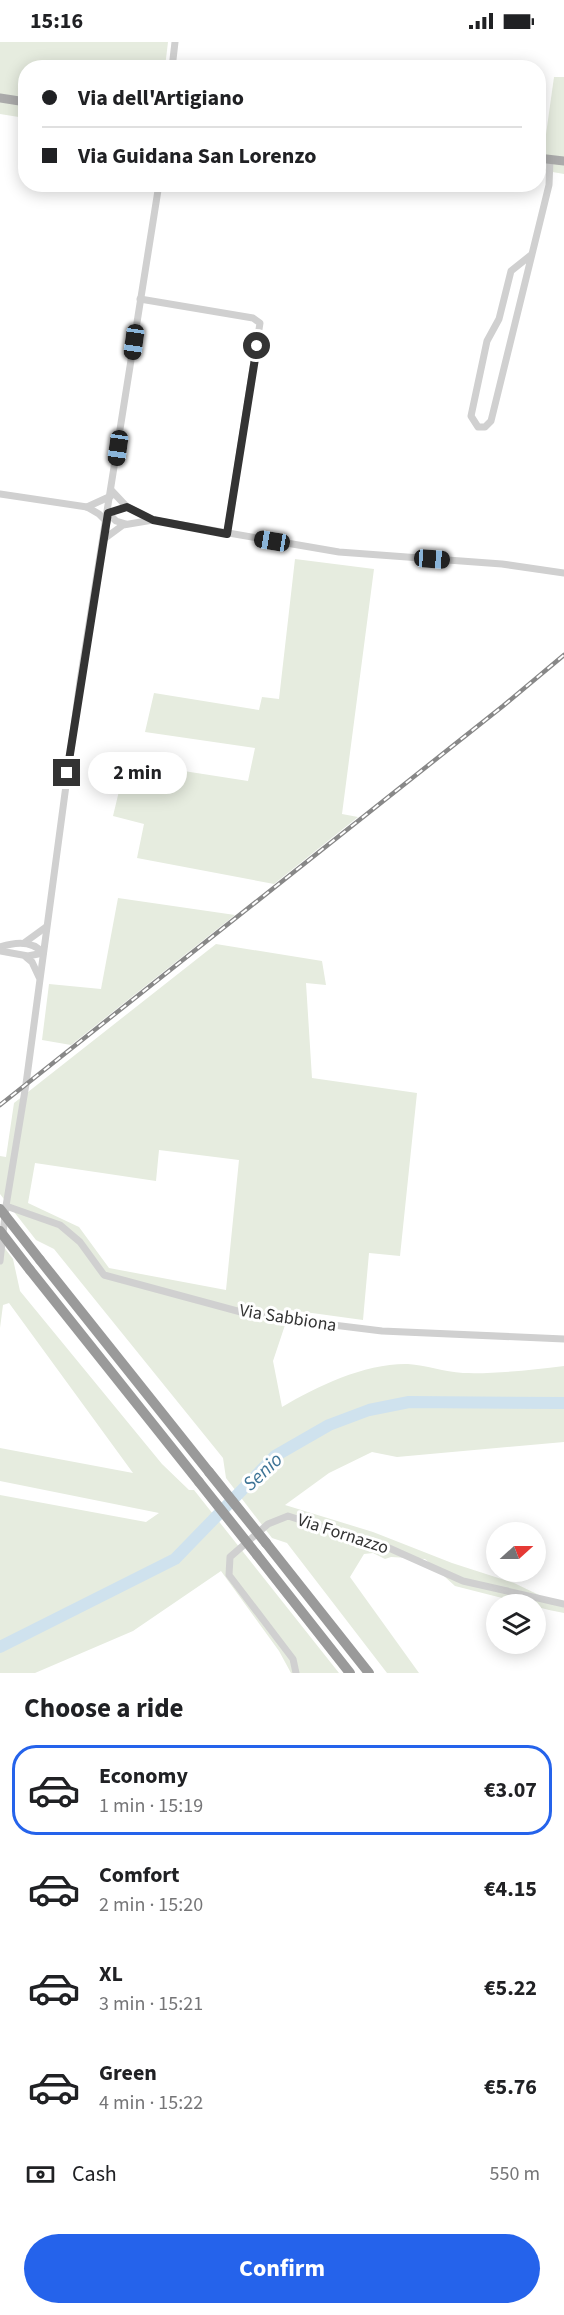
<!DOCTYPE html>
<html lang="en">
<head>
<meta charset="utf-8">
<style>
	:root { --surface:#fff; --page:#f6f6f6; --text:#202124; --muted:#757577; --line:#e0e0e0; --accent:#2563eb }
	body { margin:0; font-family:"Source Sans 3",sans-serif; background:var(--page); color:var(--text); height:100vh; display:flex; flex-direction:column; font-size:22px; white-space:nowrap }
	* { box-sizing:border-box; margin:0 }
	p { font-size:20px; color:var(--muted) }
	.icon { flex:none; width:33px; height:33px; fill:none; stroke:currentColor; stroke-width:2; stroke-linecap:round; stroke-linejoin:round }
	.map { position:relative; height:1631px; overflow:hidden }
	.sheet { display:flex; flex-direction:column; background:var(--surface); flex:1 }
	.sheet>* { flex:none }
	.top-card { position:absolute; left:18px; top:18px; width:528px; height:132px; border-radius:24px; box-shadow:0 3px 15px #0003; display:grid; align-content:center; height:132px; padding:0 24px; background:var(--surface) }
	.needle { width:39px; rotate:69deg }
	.fabs { position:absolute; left:486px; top:1480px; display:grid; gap:12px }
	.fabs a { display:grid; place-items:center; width:60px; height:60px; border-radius:50%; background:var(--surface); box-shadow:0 3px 15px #0003; font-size:30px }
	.end { position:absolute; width:27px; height:27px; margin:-14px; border:8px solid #333; background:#fff; box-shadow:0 0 0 3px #fff }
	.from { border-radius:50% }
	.bubble { position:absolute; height:42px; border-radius:21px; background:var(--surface); box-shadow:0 3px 15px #0003; font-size:20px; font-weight:700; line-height:42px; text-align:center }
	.car { position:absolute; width:18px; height:36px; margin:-18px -9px; border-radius:8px; box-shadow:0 0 4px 2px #0007; background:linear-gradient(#222 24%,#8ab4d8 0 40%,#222 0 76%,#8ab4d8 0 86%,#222 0) }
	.top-card b { display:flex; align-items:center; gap:21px; height:57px; font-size:22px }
	.top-card b+b { border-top:2px solid var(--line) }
	.top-card i { width:15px; height:15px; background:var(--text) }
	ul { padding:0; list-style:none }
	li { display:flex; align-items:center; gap:18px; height:90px; margin:0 12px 9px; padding:0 12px; border:3px solid transparent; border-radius:24px }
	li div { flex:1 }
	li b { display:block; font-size:22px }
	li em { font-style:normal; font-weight:700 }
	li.selected { border-color:var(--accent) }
	li>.icon { width:54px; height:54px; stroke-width:1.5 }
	h2 { padding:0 24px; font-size:27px; line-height:72px }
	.pay { display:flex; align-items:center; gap:15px; height:66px; padding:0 24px; font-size:22px }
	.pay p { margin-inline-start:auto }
	.cta { display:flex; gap:12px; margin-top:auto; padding:12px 24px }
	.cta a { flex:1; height:69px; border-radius:36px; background:var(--accent); color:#fff; font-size:24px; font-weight:700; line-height:69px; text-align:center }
	.status { display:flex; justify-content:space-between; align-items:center; height:42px; padding:0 30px; background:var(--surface); direction:ltr }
	.status svg { height:16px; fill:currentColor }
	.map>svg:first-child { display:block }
	.green { fill:#e6ecdf; fill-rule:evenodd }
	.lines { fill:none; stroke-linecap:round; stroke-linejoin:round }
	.river { stroke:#cfe2ee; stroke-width:12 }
	.minor { stroke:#d0d0d0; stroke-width:7 }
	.major { stroke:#ababab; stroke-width:9 }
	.highway { stroke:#9a9a9a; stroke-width:10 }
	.rail-casing { stroke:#888; stroke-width:4.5 }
	.rail { stroke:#fff; stroke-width:2; stroke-dasharray:7; stroke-linecap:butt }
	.highway-bridge { stroke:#9a9a9a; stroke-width:10 }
	.route { stroke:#333; stroke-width:8 }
	.labels { text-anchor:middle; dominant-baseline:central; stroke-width:6; stroke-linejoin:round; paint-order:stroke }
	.street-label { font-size:18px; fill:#333; stroke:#fff }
	.water-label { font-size:20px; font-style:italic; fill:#3f7597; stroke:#fff }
</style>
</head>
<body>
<div class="status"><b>15:16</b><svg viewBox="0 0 49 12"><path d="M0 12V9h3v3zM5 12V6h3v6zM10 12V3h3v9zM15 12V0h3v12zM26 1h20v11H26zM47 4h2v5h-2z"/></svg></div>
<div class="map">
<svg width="564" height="1631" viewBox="0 0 564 1631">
	<rect width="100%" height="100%" fill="#fff"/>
	<!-- green -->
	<g class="green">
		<polygon points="0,0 168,0 165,25 26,26 25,76 0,72"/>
		<polygon points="554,35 564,35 564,132 541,128"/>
		<polygon points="295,517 374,527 342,772 358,775 274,842 137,816 144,782 113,774 126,720 248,739 255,706 145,690 154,651 259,668 262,655 279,657"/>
		<polygon points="118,856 235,873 71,1003 42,998 49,942 101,947"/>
		<path d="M216,902l106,17 4,24 -20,-2 6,95 105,15 -17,163 -31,-3 -6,67 -73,-10 -17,51 9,46c35,-21 84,-44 126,-43 18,1 36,8 55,9 34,1 67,-3 101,-7v76l-167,15 -25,-5 -43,21 -44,32 88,27 79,31 62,20 50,24v6l-15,-3 -94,-24 -30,-27 -34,-2 -6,2 -12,-6 -9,1 -14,23 69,96h-32l-100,-130 -15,-5 -46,-60 -3,-20 -169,-209 -18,-9 -36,-46v-38l6,1 8,-54zM159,1108l80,10 -13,130 -117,-22 -30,-41 -51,-24 7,-40 121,18z"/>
		<polygon points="0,1200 13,1217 20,1249 162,1422 189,1448 194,1448 339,1631 291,1631 279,1609 221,1529 133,1589 35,1631 0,1631 0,1453 146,1480 159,1471 0,1439 0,1406 133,1431 9,1261 3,1263 0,1286"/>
	</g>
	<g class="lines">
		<!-- river -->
		<polyline class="river" points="0,1605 175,1517 275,1414 329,1383 369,1368 409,1360 564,1361"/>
		<!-- minor -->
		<g class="minor">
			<polyline points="172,26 175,0"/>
			<polyline points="531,213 511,229 499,277 487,299 471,374 478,385 485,385 491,379 549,143 550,117"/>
			<polyline points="140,257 253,276 260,281 227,492"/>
			<polyline points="111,448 127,465 151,477"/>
			<polyline points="0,452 87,465 99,472 107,480"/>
			<polyline points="87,465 111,454"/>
			<polyline points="108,471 116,479 126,482"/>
			<polyline points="104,497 123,483 153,478 339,510 502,522 564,531"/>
			<polyline points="24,901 46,885"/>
			<path d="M0,905c15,-5 32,-7 43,6"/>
			<polyline points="0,909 28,914 43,911"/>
			<polyline points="26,915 32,920 39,935"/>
			<polyline points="6,1164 60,1183 80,1200 104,1233 252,1273 382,1289 564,1297"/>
			<polyline points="0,1219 6,1164 26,1042 80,639 159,142"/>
			<polyline points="296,1631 293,1617 229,1533 230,1515 268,1482 288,1474 389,1506 463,1539 564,1562"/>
		</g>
		<!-- major -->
		<g class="major">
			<polyline points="0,56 26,60"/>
			<polyline points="538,116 564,119"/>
		</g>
		<!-- highway -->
		<g class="highway">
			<polyline points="40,1218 209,1430"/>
			<polyline points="30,1228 199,1440"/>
			<polyline points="266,1501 369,1631"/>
			<polyline points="257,1513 350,1631"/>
		</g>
		<!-- rail casing -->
		<g class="rail-casing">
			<polyline id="rail" points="0,1063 503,664 564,613"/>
		</g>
		<!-- rail -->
		<use href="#rail" class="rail"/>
		<!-- highway-bridge -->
		<g class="highway-bridge">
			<polyline points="0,1167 40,1218"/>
			<polyline points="0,1189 30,1228"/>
			<polyline points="209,1430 266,1501"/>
			<polyline points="199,1440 257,1513"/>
		</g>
	</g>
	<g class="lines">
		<!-- route -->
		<polyline class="route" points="67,731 108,471 127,465 153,478 227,492 257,304"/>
	</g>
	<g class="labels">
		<!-- street labels -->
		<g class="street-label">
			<text transform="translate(288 1276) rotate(9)">Via Sabbiona</text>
			<text transform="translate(343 1492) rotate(18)">Via Fornazzo</text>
		</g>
		<!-- water labels -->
		<g class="water-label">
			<text transform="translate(263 1430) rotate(-43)">Senio</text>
		</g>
	</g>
</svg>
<div class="fabs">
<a><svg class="needle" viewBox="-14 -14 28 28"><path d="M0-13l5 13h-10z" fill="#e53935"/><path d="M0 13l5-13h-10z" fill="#757577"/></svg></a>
<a><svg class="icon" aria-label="layers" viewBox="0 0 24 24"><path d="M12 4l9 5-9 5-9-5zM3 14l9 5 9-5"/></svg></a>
</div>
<i class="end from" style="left:257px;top:304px"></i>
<i class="end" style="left:67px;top:731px"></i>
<div class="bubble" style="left:88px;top:710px;width:99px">2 min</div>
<i class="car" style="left:134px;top:300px;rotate:188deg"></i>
<i class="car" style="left:118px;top:406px;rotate:188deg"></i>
<i class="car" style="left:272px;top:499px;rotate:279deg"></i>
<i class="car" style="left:432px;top:517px;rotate:94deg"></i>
<div class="top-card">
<b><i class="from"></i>Via dell'Artigiano</b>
<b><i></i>Via Guidana San Lorenzo</b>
</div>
</div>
<section class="sheet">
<h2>Choose a ride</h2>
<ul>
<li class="selected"><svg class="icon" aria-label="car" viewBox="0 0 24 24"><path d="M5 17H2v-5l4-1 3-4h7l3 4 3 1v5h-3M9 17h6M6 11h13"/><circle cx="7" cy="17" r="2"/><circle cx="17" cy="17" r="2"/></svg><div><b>Economy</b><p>1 min · 15:19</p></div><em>€3.07</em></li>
<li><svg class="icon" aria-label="car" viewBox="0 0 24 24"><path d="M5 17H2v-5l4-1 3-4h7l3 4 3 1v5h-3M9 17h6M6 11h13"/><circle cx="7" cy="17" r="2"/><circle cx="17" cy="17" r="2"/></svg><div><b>Comfort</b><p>2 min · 15:20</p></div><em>€4.15</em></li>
<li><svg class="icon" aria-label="car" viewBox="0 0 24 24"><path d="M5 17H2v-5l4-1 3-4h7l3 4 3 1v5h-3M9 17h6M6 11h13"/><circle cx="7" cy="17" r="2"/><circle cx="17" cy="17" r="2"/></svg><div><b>XL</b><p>3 min · 15:21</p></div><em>€5.22</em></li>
<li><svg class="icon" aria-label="car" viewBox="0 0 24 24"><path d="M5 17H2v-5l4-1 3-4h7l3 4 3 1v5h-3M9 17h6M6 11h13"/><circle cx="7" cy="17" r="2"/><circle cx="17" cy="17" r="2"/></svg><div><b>Green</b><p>4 min · 15:22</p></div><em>€5.76</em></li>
</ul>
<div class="pay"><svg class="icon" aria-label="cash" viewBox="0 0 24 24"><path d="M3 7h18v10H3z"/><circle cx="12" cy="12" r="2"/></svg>Cash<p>550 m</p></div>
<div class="cta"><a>Confirm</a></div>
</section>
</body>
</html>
